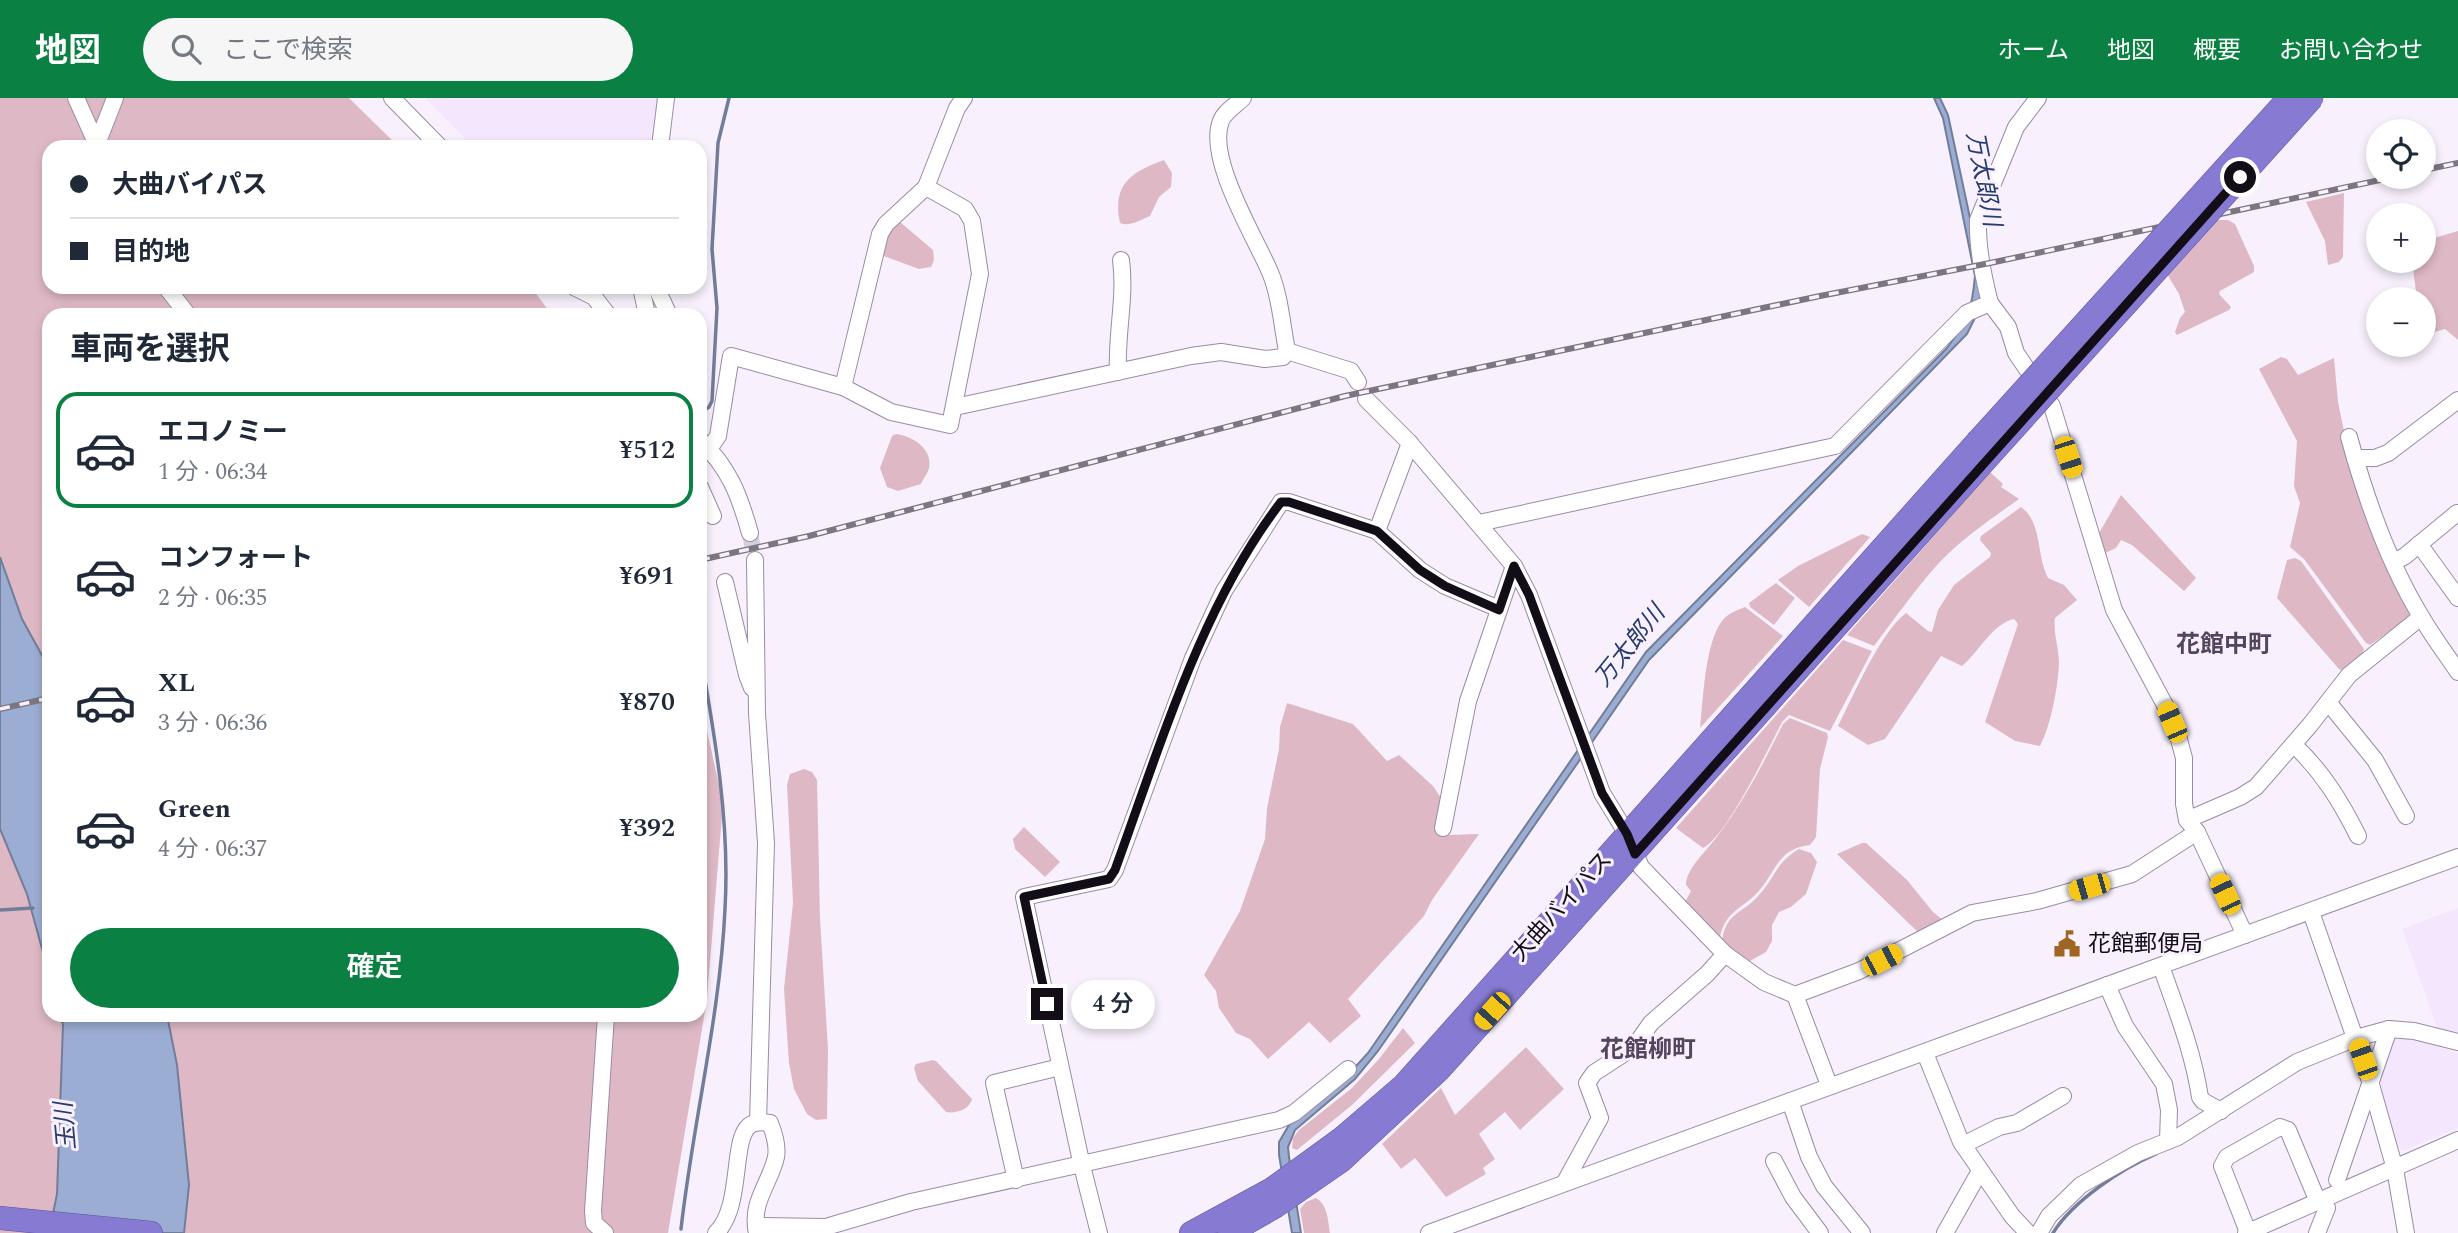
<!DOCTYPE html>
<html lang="ja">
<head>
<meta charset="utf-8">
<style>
	:root { --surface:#fff; --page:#f6f6f7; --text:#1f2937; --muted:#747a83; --line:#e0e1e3; --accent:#0b8043 }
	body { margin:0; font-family:Spectral,"Noto Sans JP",serif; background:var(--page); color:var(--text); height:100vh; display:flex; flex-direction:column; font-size:26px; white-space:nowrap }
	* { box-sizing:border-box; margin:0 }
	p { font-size:23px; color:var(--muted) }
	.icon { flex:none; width:38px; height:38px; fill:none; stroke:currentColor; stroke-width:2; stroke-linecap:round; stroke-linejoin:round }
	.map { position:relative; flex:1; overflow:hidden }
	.panel { position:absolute; left:42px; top:210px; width:665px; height:714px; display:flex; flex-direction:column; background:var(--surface); border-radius:21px; box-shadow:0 4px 10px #0003 }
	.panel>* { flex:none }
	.banner { position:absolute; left:42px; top:42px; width:665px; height:154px; border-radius:21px; box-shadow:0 4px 10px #0003; display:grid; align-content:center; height:154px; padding:0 28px; background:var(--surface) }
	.tools { position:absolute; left:2366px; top:21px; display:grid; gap:14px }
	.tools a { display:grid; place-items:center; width:70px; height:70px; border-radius:50%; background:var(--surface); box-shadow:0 4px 10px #0003; font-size:35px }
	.end { position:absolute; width:32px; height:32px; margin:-16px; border:9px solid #130d17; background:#fff; box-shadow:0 0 0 4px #fff }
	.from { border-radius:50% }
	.bubble { position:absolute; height:49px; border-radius:24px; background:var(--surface); box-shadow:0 4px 10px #0003; font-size:23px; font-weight:600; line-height:49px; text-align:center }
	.car { position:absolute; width:21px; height:42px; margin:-21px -10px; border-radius:9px; box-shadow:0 0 5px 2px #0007; background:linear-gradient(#f5c518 24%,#345 0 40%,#f5c518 0 76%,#345 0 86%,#f5c518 0) }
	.banner b { display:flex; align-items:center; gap:24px; height:66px; font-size:26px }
	.banner b+b { border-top:2px solid var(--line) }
	.banner i { width:18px; height:18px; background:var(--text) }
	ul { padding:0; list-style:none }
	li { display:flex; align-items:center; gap:21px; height:116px; margin:0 14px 10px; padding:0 14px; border:4px solid transparent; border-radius:21px }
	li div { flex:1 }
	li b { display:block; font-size:26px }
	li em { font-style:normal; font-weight:600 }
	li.active { border-color:var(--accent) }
	li>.icon { width:63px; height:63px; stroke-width:1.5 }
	h2 { padding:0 28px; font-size:32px; line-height:84px }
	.button { display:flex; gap:14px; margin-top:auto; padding:14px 28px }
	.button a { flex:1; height:80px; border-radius:42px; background:var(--accent); color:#fff; font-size:28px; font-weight:600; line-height:80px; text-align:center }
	header { display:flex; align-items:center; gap:42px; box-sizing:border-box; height:98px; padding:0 35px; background:var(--accent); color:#fff }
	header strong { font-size:33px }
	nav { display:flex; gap:38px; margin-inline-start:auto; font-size:24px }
	.search { width:490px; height:63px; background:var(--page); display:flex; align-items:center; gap:18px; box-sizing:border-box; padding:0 24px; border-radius:38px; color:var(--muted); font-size:26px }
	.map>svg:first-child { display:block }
	.built { fill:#f4e7fd }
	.green { fill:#deb9c5 }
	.water { fill:#9badd2; stroke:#727d9a; stroke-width:2 }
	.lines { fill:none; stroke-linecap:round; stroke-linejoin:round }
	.stream { stroke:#727d9a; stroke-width:3.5 }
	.minor-tunnel { stroke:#d6cfda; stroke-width:16; stroke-dasharray:16 8; stroke-linecap:butt }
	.minor-casing { stroke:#9b8aa6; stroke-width:18 }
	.highway-casing { stroke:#5e5491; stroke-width:24 }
	.minor { stroke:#fff; stroke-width:16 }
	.highway { stroke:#867ad3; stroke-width:23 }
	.rail-casing { stroke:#7c7681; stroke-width:6 }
	.rail { stroke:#f8f1fd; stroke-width:3.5; stroke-dasharray:10; stroke-linecap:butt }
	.highway-bridge-casing { stroke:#5e5491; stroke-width:24; stroke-linecap:butt }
	.highway-bridge { stroke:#867ad3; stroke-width:23 }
	.route { stroke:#130d17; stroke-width:9 }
	.labels { text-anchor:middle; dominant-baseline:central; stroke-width:6; stroke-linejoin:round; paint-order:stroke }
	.street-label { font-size:23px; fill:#130d17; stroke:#f8f1fd }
	.poi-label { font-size:23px; fill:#130d17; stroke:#f8f1fd; text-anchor:start }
	.water-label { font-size:24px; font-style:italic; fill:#283c6d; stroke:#f8f1fd }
	.neighbourhood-label { font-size:24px; font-weight:bold; fill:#53455e; stroke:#f8f1fd }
</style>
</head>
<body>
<header>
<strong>地図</strong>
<div class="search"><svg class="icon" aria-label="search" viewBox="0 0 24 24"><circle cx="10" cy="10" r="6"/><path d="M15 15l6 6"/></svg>ここで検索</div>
<nav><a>ホーム</a><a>地図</a><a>概要</a><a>お問い合わせ</a></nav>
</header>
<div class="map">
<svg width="2458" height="1135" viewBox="0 0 2458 1135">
	<rect width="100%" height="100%" fill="#f8f1fd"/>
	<!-- built -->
	<g class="built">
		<polygon points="425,0 660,0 654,49 473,49"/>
		<polygon points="2458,810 2458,938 2438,932 2402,831"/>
		<polygon points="2402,936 2458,955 2458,1030 2403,1053 2396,1048 2375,979 2392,937"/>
	</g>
	<!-- green -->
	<g class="green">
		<polygon points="0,0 349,0 399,49 49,49 49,189 531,189 552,217 49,217 49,570 22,521 0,459"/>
		<path d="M1164,62l8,13 -1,14 -12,10 -9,19c-9,4 -21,11 -30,7 -8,-39 11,-51 44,-63z"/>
		<polygon points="2344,95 2343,159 2339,164 2328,167 2325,143 2306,104"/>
		<polygon points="2217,122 2228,122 2235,126 2254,168 2254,174 2220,193 2219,196 2231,209 2229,212 2177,237 2175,234 2180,220 2185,214 2179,196 2167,176"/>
		<polygon points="900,124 933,152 934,162 931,169 919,171 881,157 889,127"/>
		<polygon points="2458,133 2458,242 2445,231 2424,237 2424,201 2417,201 2412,163 2424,163 2424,143"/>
		<polygon points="2281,259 2287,261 2298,277 2334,260 2338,304 2345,338 2412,517 2370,547 2366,545 2304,461 2290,449 2300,405 2294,388 2297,343 2259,271"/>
		<path d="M896,336c17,2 37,15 33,34 -1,5 -6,11 -8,16l-23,7 -11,-4 -7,-19 12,-32z"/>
		<path d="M1990,374l13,12 -2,3 18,12c-28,20 -58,40 -81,65 -23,26 -43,54 -64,82l-27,-11z"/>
		<polygon points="2121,397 2196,480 2184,493 2132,447 2121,442 2116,450 2101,457 2098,437"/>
		<path d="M2021,409c22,16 15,49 27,71l16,7 13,15 -22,18c-2,15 4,30 4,45 -1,24 -8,62 -19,83l-25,-5 -30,-19 33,-98 -4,-5c-21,4 -36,34 -52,47l-21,-10 -56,83 -17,6 -30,-19c16,-31 41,-92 68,-113l22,18 4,1 6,-22 16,-25 36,-28 1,-4 -11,-13 1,-4z"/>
		<polygon points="1862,436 1870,439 1809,509 1778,482 1798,468"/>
		<polygon points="2295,460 2301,463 2364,551 2362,557 2343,573 2339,571 2277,500 2287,462"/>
		<polygon points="1776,485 1795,500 1774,527 1750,509 1749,505"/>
		<path d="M1745,509l38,29 -83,92c3,-28 5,-85 22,-107 5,-7 15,-11 23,-14z"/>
		<path d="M1843,542l29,11 -42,80 -41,-16 -7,7c-14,27 -55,114 -79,126l-27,-20z"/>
		<polygon points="700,601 723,705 707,901 668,1135 184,1135 189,1087 167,917 700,917"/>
		<polygon points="1287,605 1353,626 1387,663 1399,657 1433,688 1441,700 1439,730 1449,737 1479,736 1432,802 1424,818 1348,901 1361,918 1330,945 1309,924 1268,961 1250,941 1236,935 1219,910 1216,893 1204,877 1240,813 1265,741 1267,710 1279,651 1280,629"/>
		<path d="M1790,620l37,15 1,4 -8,32 -4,68 -6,8c-35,4 -34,30 -55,50 -16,15 -30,18 -35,42l-5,2 -30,-37 6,-11 -5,-6c0,-13 13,-27 21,-36 32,-38 54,-81 76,-125z"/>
		<polygon points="804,671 812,674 817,682 820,820 828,951 827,1021 816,1022 807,1016 794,991 789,965 784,891 793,805 787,687 790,676"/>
		<polygon points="1024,729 1060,764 1045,779 1015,751 1013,741"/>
		<polygon points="0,731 27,796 49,876 49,917 60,917 63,927 57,1096 49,1135 0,1135"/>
		<polygon points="1862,745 1866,745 1907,782 1933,814 1944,823 1920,836 1837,756"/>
		<path d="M1799,751l12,4 6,9 -11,32 -15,13 -12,5 -7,13v16l-6,11 -16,9 -9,-4 -19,-15c3,-30 21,-28 37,-47 17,-18 16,-32 40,-46z"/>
		<polygon points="1403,930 1415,945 1352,1007 1297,1052 1292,1050 1293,1040 1299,1032 1352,990 1379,961"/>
		<polygon points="1526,949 1564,991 1520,1032 1505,1014 1479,1036 1495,1061 1483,1070 1486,1076 1446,1099 1415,1060 1401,1071 1382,1046 1441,990 1455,1017"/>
		<path d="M933,962l3,1 36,38c-2,10 -16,15 -26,13l-28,-31 -4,-13 2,-4z"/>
		<path d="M1316,1100c12,7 12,23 14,35h-26l-4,-24 6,-7z"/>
	</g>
	<!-- water -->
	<g class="water">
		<path d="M1934,0h6l8,17 25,117 8,63 -5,21 -9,18 -318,326 -271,391 -23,28 -60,51 -7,17 1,10 12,76h-9l-13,-78v-13l10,-17 50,-40 29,-32 278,-401 301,-304c21,-28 25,-38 28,-72l-32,-158z"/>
		<polygon points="0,459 22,521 49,570 49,876 27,796 0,731"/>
		<polygon points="60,917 167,917 177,967 189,1087 184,1135 49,1135 57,1096 63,927"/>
	</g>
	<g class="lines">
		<!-- stream -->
		<g class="stream">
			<polyline points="700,315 709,309 712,303 717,210 712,151 718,45 729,0"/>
			<polyline points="0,812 33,810"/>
			<path d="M681,1131c12,-107 39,-213 44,-320 5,-87 -10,-172 -25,-258"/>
			<path d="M2053,1135c20,-32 68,-64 103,-79"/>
		</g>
		<!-- minor-tunnel -->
		<polyline class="minor-tunnel" points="750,435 755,462"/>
		<!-- minor casing -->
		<g class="minor-casing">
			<g id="minor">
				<polyline points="76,0 98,49"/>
				<polyline points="392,0 440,49"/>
				<path d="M1243,0c-7,7 -19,14 -22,23 -15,37 34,116 49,151 10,24 12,53 17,79"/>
				<polyline points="97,46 115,0"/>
				<polyline points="660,49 666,0"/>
				<polyline points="166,189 188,217"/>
				<polyline points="574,189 594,199 608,217"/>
				<polyline points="641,189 647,217"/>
				<polyline points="656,189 669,217"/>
				<path d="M1990,205c-7,-27 -13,-55 -12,-83l38,-93 22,-29"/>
				<polyline points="1287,253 1351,273 1358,284"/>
				<path d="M1118,274c-2,-38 8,-74 3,-112"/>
				<polyline points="843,289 891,314 950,327 980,176 972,123 965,111 926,89"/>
				<polyline points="1366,301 1408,343 1514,468 1529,497 1602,695 1627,736 1641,769 1725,856 1764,884 1795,897 1859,873 1972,815 2037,803 2132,776 2197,734"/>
				<polyline points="955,309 1191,258 1221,254 1265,261 1283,259 1287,253"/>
				<path d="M2349,339c17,62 39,126 73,181 11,19 24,36 36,54"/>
				<path d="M700,342c29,28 39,54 50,93"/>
				<polyline points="1410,345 1377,433 1420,472 1445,488 1499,511"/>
				<polyline points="709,351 718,338 731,258 843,289 880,136 886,126 926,89 957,10 964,0"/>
				<polyline points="2355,360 2375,360 2388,355 2458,302"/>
				<polyline points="700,389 713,418"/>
				<polyline points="1479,425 1835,348 1967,215 1990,205 2008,229 2016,255 2052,308 2114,512 2166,609 2178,638 2184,660 2184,706 2187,722 2197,734 2245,837"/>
				<polyline points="2419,446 2458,500"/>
				<polyline points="755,462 757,615 766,745 758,1024"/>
				<polyline points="2394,464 2405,458 2457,415"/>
				<polyline points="725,484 747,577 752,590"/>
				<polyline points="2328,604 2375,662 2406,718"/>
				<path d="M2294,647c28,26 47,57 64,91"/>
				<polyline points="2187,722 2240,699 2256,689 2310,627 2349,577 2421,519"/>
				<polyline points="1443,730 1468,603 1514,468"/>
				<polyline points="2311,814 2370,983 2395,1071 2406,1135"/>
				<path d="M2161,868c15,43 32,85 39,131l3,4 18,10"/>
				<polyline points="2107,887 2125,928 2164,986 2169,1012 2168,1043"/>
				<polyline points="1795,897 1829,987"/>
				<polyline points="1925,955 1961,1044 2012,1118 2028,1135"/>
				<polyline points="1790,1003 1809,1059 1824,1088 1862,1135"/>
				<polyline points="1963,1047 1999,1029 2017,1025 2063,998"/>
				<polyline points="1774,1063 1793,1099 1820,1135"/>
				<polyline points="1016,1082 994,985 1060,969"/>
				<polyline points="2337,1082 2389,931"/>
				<polyline points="1565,1084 1600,1020 1587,985 1594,975 1634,949 1651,925 1707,876 1725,856"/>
				<polyline points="756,1128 826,1129 911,1104 1279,1022 1294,1015 1348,971"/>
				<polyline points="2248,1134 2222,1068 2227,1059 2280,1029 2288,1032 2318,1104"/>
				<polyline points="605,1135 594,1125 593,1113 606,917"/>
				<path d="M716,1135c27,-26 15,-92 33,-107 6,-5 14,-4 21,-3 4,10 8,23 6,34 -6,27 -26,45 -19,76"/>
				<polyline points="1099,1135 1082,1068 1024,799 1109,781 1115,772 1193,560 1211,521 1224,493 1281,404 1289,404 1377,433"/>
				<polyline points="1429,1135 2458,759"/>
				<polyline points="1945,1135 1980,1073"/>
				<polyline points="2039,1135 2049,1118 2081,1087 2138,1055 2178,1039 2297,964 2356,940 2389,931 2414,933 2458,944"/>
				<polyline points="2246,1135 2458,1042"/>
				<polyline points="2317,1135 2327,1110"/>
			</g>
		</g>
		<!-- highway casing -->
		<g class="highway-casing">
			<g id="highway">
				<polyline points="0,1120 151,1135"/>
				<polyline points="1191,1135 1272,1091 1341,1041 1404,987 1977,344"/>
				<polyline points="1229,1135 1276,1108 1341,1063 1439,972 1990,357"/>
			</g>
		</g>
		<!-- minor -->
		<use href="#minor" class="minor"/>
		<!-- highway -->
		<use href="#highway" class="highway"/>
		<!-- rail casing -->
		<g class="rail-casing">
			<g id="rail">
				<polyline points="2424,72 2458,65"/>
				<polyline points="700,462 809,438 1345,298 1820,198 1990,165 2394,79"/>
				<polyline points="0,611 49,600"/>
			</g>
		</g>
		<!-- rail -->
		<use href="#rail" class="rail"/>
		<!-- highway-bridge casing -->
		<g class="highway-bridge-casing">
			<g id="highway-bridge">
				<polyline points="1977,344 2289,0"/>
				<polyline points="1990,357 2312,0"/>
			</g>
		</g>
		<!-- highway-bridge -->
		<use href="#highway-bridge" class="highway-bridge"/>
	</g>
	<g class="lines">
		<!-- route -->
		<path class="route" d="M1047,906l-23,-107 85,-18 6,-9c45,-123 86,-264 166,-368h8l88,29 43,39 25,16 54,24 15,-44 15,29 73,198 25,41 8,20 605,-677"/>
	</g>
	<!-- icons -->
	<defs>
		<g id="civic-bare" transform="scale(2.1)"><path d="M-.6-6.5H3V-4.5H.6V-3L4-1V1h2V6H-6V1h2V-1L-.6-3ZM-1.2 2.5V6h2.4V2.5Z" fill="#9e6523" stroke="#f8f1fd" stroke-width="2.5" paint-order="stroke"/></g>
	</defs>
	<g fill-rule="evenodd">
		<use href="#civic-bare" x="2067" y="846"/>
	</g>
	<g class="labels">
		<!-- street labels -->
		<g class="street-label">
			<text transform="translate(1562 809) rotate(-48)">大曲バイパス</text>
		</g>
		<!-- poi labels -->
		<g class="poi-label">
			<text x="2088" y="846">花館郵便局</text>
		</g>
		<!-- water labels -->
		<g class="water-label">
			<text transform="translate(1983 81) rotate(79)">万太郎川</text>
			<text transform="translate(1630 548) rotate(-51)">万太郎川</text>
			<text transform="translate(66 1028) rotate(-95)">玉川</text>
		</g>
		<!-- neighbourhood labels -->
		<g class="neighbourhood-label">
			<text x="2224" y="547">花館中町</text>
			<text x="1648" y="952">花館柳町</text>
		</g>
	</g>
</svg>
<div class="tools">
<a><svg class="icon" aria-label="locate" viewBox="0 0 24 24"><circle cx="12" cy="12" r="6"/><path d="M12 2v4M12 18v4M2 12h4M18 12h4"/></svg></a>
<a>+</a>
<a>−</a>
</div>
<i class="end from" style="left:2240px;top:79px"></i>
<i class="end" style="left:1047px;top:906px"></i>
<div class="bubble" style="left:1071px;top:882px;width:84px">4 分</div>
<i class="car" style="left:2068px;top:359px;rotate:162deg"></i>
<i class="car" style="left:2172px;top:624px;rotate:337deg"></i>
<i class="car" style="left:2089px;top:789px;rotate:254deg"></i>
<i class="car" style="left:2225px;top:796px;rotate:335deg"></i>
<i class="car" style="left:1882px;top:862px;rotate:63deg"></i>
<i class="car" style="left:1492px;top:913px;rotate:222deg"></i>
<i class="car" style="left:2363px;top:961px;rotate:341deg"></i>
<div class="banner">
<b><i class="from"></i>大曲バイパス</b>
<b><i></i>目的地</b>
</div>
<section class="panel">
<h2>車両を選択</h2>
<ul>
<li class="active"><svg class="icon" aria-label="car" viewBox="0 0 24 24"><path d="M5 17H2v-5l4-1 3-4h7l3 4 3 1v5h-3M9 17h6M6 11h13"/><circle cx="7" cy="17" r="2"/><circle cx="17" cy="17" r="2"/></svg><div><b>エコノミー</b><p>1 分 · 06:34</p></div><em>¥512</em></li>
<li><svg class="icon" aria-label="car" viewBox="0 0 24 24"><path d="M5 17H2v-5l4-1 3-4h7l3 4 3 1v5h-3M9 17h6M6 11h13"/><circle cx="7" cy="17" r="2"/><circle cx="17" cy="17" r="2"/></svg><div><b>コンフォート</b><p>2 分 · 06:35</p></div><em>¥691</em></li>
<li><svg class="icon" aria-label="car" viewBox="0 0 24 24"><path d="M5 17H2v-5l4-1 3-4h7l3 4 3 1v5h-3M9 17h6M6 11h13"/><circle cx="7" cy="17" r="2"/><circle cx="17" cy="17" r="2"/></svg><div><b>XL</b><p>3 分 · 06:36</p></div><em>¥870</em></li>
<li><svg class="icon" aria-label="car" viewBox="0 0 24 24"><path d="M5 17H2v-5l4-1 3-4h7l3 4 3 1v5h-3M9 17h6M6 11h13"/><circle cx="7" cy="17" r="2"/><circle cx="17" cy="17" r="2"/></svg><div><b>Green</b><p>4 分 · 06:37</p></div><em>¥392</em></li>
</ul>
<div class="button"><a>確定</a></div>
</section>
</div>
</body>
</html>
